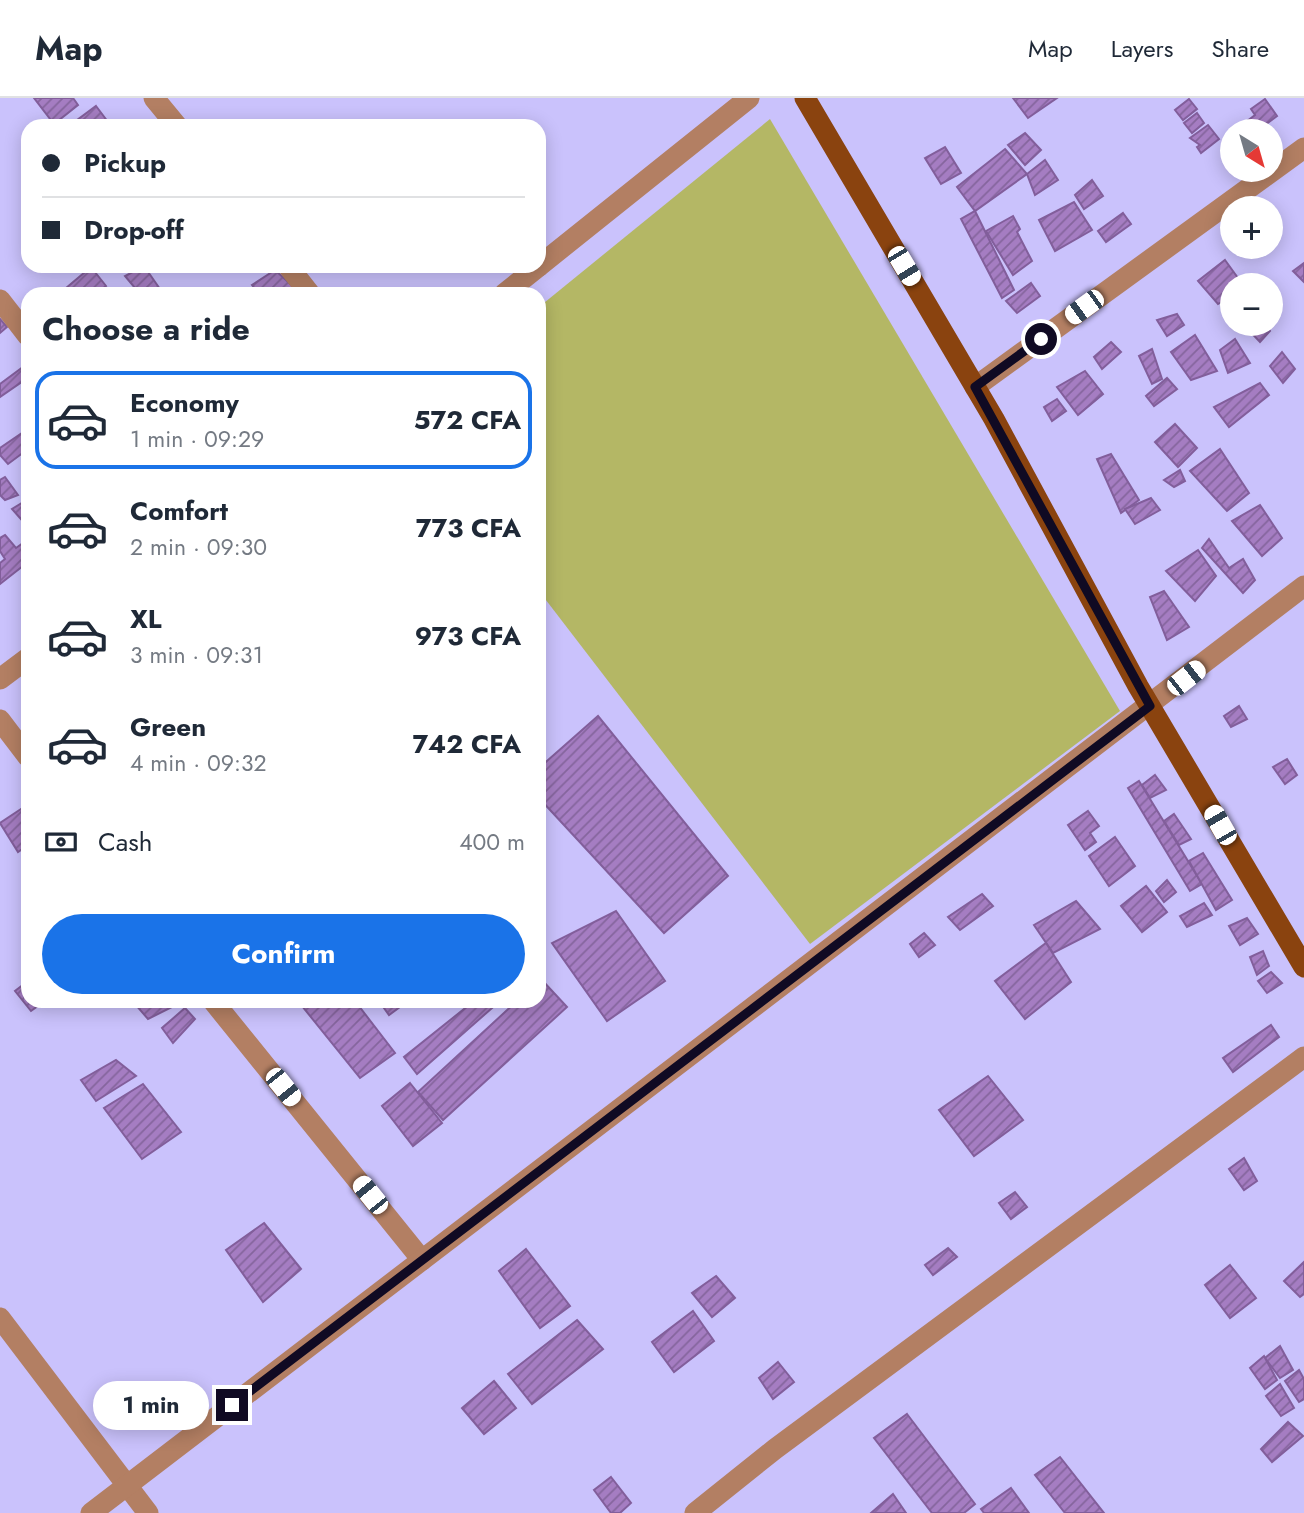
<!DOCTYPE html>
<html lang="en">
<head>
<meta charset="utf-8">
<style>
	:root { --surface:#fff; --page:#f2f2f3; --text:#1f2937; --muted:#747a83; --line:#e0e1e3; --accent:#1a73e8 }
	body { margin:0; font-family:Jost,sans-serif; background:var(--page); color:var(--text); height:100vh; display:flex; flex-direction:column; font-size:26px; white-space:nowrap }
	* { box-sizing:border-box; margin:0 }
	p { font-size:23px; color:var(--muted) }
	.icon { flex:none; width:38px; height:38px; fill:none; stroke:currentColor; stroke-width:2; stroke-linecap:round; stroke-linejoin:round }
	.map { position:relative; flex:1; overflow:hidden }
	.sheet { position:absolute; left:21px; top:189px; width:525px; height:721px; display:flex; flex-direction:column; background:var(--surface); border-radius:21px; box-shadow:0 4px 18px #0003 }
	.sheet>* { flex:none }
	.hud { position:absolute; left:21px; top:21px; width:525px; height:154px; border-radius:21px; box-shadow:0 4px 18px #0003; display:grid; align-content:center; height:154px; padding:0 21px; background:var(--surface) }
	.needle { width:46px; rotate:143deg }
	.buttons { position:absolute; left:1220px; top:21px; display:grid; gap:14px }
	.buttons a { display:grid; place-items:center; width:63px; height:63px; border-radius:50%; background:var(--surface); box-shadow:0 4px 18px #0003; font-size:35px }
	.end { position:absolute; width:32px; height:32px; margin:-16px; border:9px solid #100a23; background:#fff; box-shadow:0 0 0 4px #fff }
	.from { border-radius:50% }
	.bubble { position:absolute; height:49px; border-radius:24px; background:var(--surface); box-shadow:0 4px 18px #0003; font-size:23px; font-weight:700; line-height:49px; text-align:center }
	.car { position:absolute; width:21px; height:42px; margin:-21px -10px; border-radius:9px; box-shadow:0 0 5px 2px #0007; background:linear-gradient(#fff 24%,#345 0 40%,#fff 0 76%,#345 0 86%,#fff 0) }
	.hud b { display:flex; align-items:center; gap:24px; height:66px; font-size:26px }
	.hud b+b { border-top:2px solid var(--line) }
	.hud i { width:18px; height:18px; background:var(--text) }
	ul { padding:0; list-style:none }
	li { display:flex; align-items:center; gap:21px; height:98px; margin:0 14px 10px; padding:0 7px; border:4px solid transparent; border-radius:21px }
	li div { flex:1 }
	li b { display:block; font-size:26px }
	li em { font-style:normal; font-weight:700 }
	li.selected { border-color:var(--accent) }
	li>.icon { width:63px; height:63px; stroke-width:1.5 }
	h2 { padding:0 21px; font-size:32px; line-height:84px }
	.pay { display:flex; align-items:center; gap:18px; height:77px; padding:0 21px; font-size:26px }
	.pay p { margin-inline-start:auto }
	.action { display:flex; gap:14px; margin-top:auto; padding:14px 21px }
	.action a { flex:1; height:80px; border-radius:42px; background:var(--accent); color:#fff; font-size:28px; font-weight:700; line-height:80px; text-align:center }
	header { display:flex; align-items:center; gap:42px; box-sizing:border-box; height:98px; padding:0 35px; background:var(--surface); border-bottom:2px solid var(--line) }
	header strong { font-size:33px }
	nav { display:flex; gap:38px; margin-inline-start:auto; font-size:24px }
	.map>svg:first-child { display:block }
	.green { fill:#b4b765 }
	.building { fill:url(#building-hatch); stroke:#825e9b; stroke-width:2 }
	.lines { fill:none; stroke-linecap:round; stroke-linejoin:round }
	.minor { stroke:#b37f63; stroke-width:21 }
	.major { stroke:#8a430f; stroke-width:21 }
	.route { stroke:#100a23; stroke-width:9 }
</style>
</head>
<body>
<header>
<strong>Map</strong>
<nav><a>Map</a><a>Layers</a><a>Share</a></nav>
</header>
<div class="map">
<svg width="1304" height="1415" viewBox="0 0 1304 1415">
	<defs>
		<pattern id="building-hatch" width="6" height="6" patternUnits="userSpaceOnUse" patternTransform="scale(1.75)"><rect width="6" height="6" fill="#a57dc2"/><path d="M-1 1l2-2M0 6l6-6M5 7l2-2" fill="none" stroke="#85659d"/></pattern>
	</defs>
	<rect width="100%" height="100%" fill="#cac2fc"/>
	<!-- green -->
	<polygon class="green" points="770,21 1120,613 810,846 539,493 539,209"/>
	<!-- building -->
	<g class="building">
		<polygon points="34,0 73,0 78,7 54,26"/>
		<polygon points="1013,0 1057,0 1028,20"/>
		<polygon points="1189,1 1197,11 1183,22 1175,12"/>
		<polygon points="1265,1 1277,18 1257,33 1247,33 1242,27 1255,17 1251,11"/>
		<polygon points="96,8 111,28 69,28"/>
		<polygon points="1197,15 1204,25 1192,35 1184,25"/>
		<polygon points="1208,27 1219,41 1201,55 1197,49 1200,47 1190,40"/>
		<polygon points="1025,35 1041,52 1025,67 1008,47"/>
		<polygon points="945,49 961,75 941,86 925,60"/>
		<polygon points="1005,51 1027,76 975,113 957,89"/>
		<polygon points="1045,62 1058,82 1035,97 1027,76"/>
		<polygon points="1092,82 1103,98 1084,111 1075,97"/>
		<polygon points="1074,104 1092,132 1055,153 1039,122"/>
		<polygon points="975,113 1014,192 1002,200 961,121"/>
		<polygon points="1123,115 1131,126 1106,144 1098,133"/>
		<polygon points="1013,118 1020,131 1017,134 1032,163 1013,177 986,133"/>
		<polygon points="1225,162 1243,187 1232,187 1232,198 1218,206 1198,183"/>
		<polygon points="1304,165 1304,184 1293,173"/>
		<polygon points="144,168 162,194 159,196 140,196 125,178"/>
		<polygon points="91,169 106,188 95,196 59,196"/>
		<polygon points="275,172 298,193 259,196 252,187"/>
		<polygon points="1031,185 1040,198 1017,215 1006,203"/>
		<polygon points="1177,216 1184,227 1167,238 1157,222"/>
		<polygon points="0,221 7,229 0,235"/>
		<polygon points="1243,226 1265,226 1270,233 1260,244"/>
		<polygon points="1195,237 1217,273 1191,282 1171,254"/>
		<polygon points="1235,241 1250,265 1228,275 1220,252"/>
		<polygon points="1111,244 1121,254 1102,271 1094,259"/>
		<polygon points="1152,251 1162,281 1152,286 1139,258"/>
		<polygon points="1282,254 1295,271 1283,285 1270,268"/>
		<polygon points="23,269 26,281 0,299 0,286"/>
		<polygon points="1085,273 1103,296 1078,317 1057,289"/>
		<polygon points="1167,280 1177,291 1154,308 1146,298"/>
		<polygon points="1260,285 1269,297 1229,329 1214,309"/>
		<polygon points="1057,301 1066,313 1052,323 1044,309"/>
		<polygon points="1175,326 1197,350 1178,369 1155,344"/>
		<polygon points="28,331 28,351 8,366 0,357 0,350"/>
		<polygon points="1220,351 1249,395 1227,413 1190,373"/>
		<polygon points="1111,356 1139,402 1121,415 1097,361"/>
		<polygon points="1180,372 1185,383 1174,389 1164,382"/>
		<polygon points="5,379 18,397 5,402 0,397 0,382"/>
		<polygon points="1151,400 1160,412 1135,426 1125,411"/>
		<polygon points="25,403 28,407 28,429 12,411"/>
		<polygon points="1260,407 1282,440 1262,458 1232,423"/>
		<polygon points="5,437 16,450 23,445 28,449 28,464 0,486 0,465 5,461 0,453 0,440"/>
		<polygon points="1209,441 1229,470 1243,461 1255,482 1243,495 1202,450"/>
		<polygon points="1198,452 1216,478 1195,503 1166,473"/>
		<polygon points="1164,493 1189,529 1167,542 1150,499"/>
		<polygon points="1239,608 1247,621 1231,629 1224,618"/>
		<polygon points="598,618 728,778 664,835 539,700 539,670"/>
		<polygon points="1287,661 1297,677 1285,686 1273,669"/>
		<polygon points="1155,677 1166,692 1150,700 1142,687"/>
		<polygon points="1139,683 1202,786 1190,793 1128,690"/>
		<polygon points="27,707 28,747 18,754 0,725"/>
		<polygon points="1088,713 1099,728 1090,735 1096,744 1085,752 1068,727"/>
		<polygon points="1174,716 1191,741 1179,747 1164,723"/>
		<polygon points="1115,739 1135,768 1109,788 1089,758"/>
		<polygon points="1203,755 1232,802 1216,812 1189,763"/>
		<polygon points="1167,782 1176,794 1164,804 1156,793"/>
		<polygon points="1146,788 1167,814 1142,834 1121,808"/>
		<polygon points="982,796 993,808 960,832 948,819"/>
		<polygon points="1076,803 1100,831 1053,855 1034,827"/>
		<polygon points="1204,805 1212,817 1187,829 1180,818"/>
		<polygon points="616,813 665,883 607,923 552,845"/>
		<polygon points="1247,820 1258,836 1240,847 1229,828"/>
		<polygon points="924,835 935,847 919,859 910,846"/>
		<polygon points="1046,845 1071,884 1025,921 995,883"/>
		<polygon points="1263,853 1269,868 1257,877 1250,859"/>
		<polygon points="1271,874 1282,885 1267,895 1258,883"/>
		<polygon points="541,881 567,909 443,1022 418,994 517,903 539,903"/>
		<polygon points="28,883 28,903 45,903 31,913 15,893"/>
		<polygon points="143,903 172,903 176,907 148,921 135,906"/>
		<polygon points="298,903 355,903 395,955 360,980"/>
		<polygon points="379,903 408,903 389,917"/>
		<polygon points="474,903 500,903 417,976 404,959"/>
		<polygon points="185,910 195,921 173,945 162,930"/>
		<polygon points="1271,927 1279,939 1233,974 1223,960"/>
		<polygon points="116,962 136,978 96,1003 81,982"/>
		<polygon points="988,978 1023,1022 974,1058 939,1012"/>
		<polygon points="410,985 442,1025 413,1048 382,1008"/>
		<polygon points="143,986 181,1034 142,1061 104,1010"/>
		<polygon points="1244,1060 1257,1083 1244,1092 1229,1071"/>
		<polygon points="1015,1094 1027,1109 1011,1121 999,1105"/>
		<polygon points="264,1125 301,1171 263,1204 226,1152"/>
		<polygon points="948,1150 957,1159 933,1177 925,1167"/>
		<polygon points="526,1151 570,1208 540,1230 499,1173"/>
		<polygon points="1304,1164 1304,1196 1300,1199 1284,1183"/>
		<polygon points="1230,1167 1256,1200 1230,1220 1205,1187"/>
		<polygon points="716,1178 735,1200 712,1219 692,1195"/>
		<polygon points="693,1213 714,1243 674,1274 652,1244"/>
		<polygon points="577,1222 603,1251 532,1306 508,1276"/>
		<polygon points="1280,1248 1293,1272 1280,1280 1265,1260"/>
		<polygon points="1264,1258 1277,1282 1265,1291 1250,1270"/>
		<polygon points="778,1264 794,1284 773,1301 759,1280"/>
		<polygon points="1299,1272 1304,1281 1304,1301 1299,1304 1285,1283"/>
		<polygon points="494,1283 516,1310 484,1336 462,1310"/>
		<polygon points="1280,1286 1294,1310 1281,1318 1266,1298"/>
		<polygon points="907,1316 975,1406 964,1415 932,1415 874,1340"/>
		<polygon points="1288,1324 1303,1338 1272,1364 1261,1351"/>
		<polygon points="1060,1359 1104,1415 1065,1415 1035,1377"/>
		<polygon points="611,1379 631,1405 620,1415 611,1415 594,1392"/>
		<polygon points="1011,1390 1029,1415 984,1415 981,1411"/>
		<polygon points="893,1396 906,1415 871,1415"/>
	</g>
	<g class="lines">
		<!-- minor -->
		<g class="minor">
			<polyline points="154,0 177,28"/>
			<polyline points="288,168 310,196"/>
			<polyline points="539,168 749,0"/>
			<polyline points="504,196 539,168"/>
			<polyline points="0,202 28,238"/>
			<polyline points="975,289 1304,50"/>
			<polyline points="0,581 28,560"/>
			<polyline points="0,622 28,659"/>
			<polyline points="213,903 422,1162"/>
			<polyline points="0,1220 148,1415"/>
			<polyline points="91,1415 1304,488"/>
			<polyline points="695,1415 775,1351 1304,959"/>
		</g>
		<!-- major -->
		<polyline class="major" points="805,0 994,321 1138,588 1304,869"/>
	</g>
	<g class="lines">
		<!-- route -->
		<polyline class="route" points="232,1307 1150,608 975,289 1041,241"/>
	</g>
</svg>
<div class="buttons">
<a><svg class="needle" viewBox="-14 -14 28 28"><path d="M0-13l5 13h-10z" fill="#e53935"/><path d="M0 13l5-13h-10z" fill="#747a83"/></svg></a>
<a>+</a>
<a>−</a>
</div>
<i class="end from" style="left:1041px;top:241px"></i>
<i class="end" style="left:232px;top:1307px"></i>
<div class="bubble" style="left:93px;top:1283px;width:116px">1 min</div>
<i class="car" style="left:904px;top:168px;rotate:149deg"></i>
<i class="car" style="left:1084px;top:209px;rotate:234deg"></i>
<i class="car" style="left:1186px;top:580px;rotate:52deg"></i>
<i class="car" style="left:1220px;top:727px;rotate:330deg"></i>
<i class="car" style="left:283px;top:989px;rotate:141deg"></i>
<i class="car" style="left:370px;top:1097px;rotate:321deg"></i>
<div class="hud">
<b><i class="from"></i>Pickup</b>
<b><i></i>Drop-off</b>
</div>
<section class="sheet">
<h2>Choose a ride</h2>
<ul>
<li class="selected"><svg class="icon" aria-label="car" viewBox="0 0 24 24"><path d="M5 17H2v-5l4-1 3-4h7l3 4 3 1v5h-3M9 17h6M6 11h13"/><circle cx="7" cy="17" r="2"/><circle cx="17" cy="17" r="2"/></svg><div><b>Economy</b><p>1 min · 09:29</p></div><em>572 CFA</em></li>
<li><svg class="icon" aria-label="car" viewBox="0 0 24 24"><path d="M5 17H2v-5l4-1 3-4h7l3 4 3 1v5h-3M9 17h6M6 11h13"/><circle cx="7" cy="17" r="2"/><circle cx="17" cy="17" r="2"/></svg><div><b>Comfort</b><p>2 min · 09:30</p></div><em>773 CFA</em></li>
<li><svg class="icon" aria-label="car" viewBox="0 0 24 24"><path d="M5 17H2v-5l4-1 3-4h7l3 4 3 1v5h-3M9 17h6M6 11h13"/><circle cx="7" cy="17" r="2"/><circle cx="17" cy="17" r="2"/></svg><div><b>XL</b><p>3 min · 09:31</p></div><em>973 CFA</em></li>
<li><svg class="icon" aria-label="car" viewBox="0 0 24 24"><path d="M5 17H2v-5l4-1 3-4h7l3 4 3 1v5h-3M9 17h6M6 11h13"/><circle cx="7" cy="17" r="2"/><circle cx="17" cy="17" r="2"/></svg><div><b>Green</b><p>4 min · 09:32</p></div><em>742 CFA</em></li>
</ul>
<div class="pay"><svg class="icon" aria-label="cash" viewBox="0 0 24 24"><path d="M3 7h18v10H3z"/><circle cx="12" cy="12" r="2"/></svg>Cash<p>400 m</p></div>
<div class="action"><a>Confirm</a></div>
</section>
</div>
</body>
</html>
